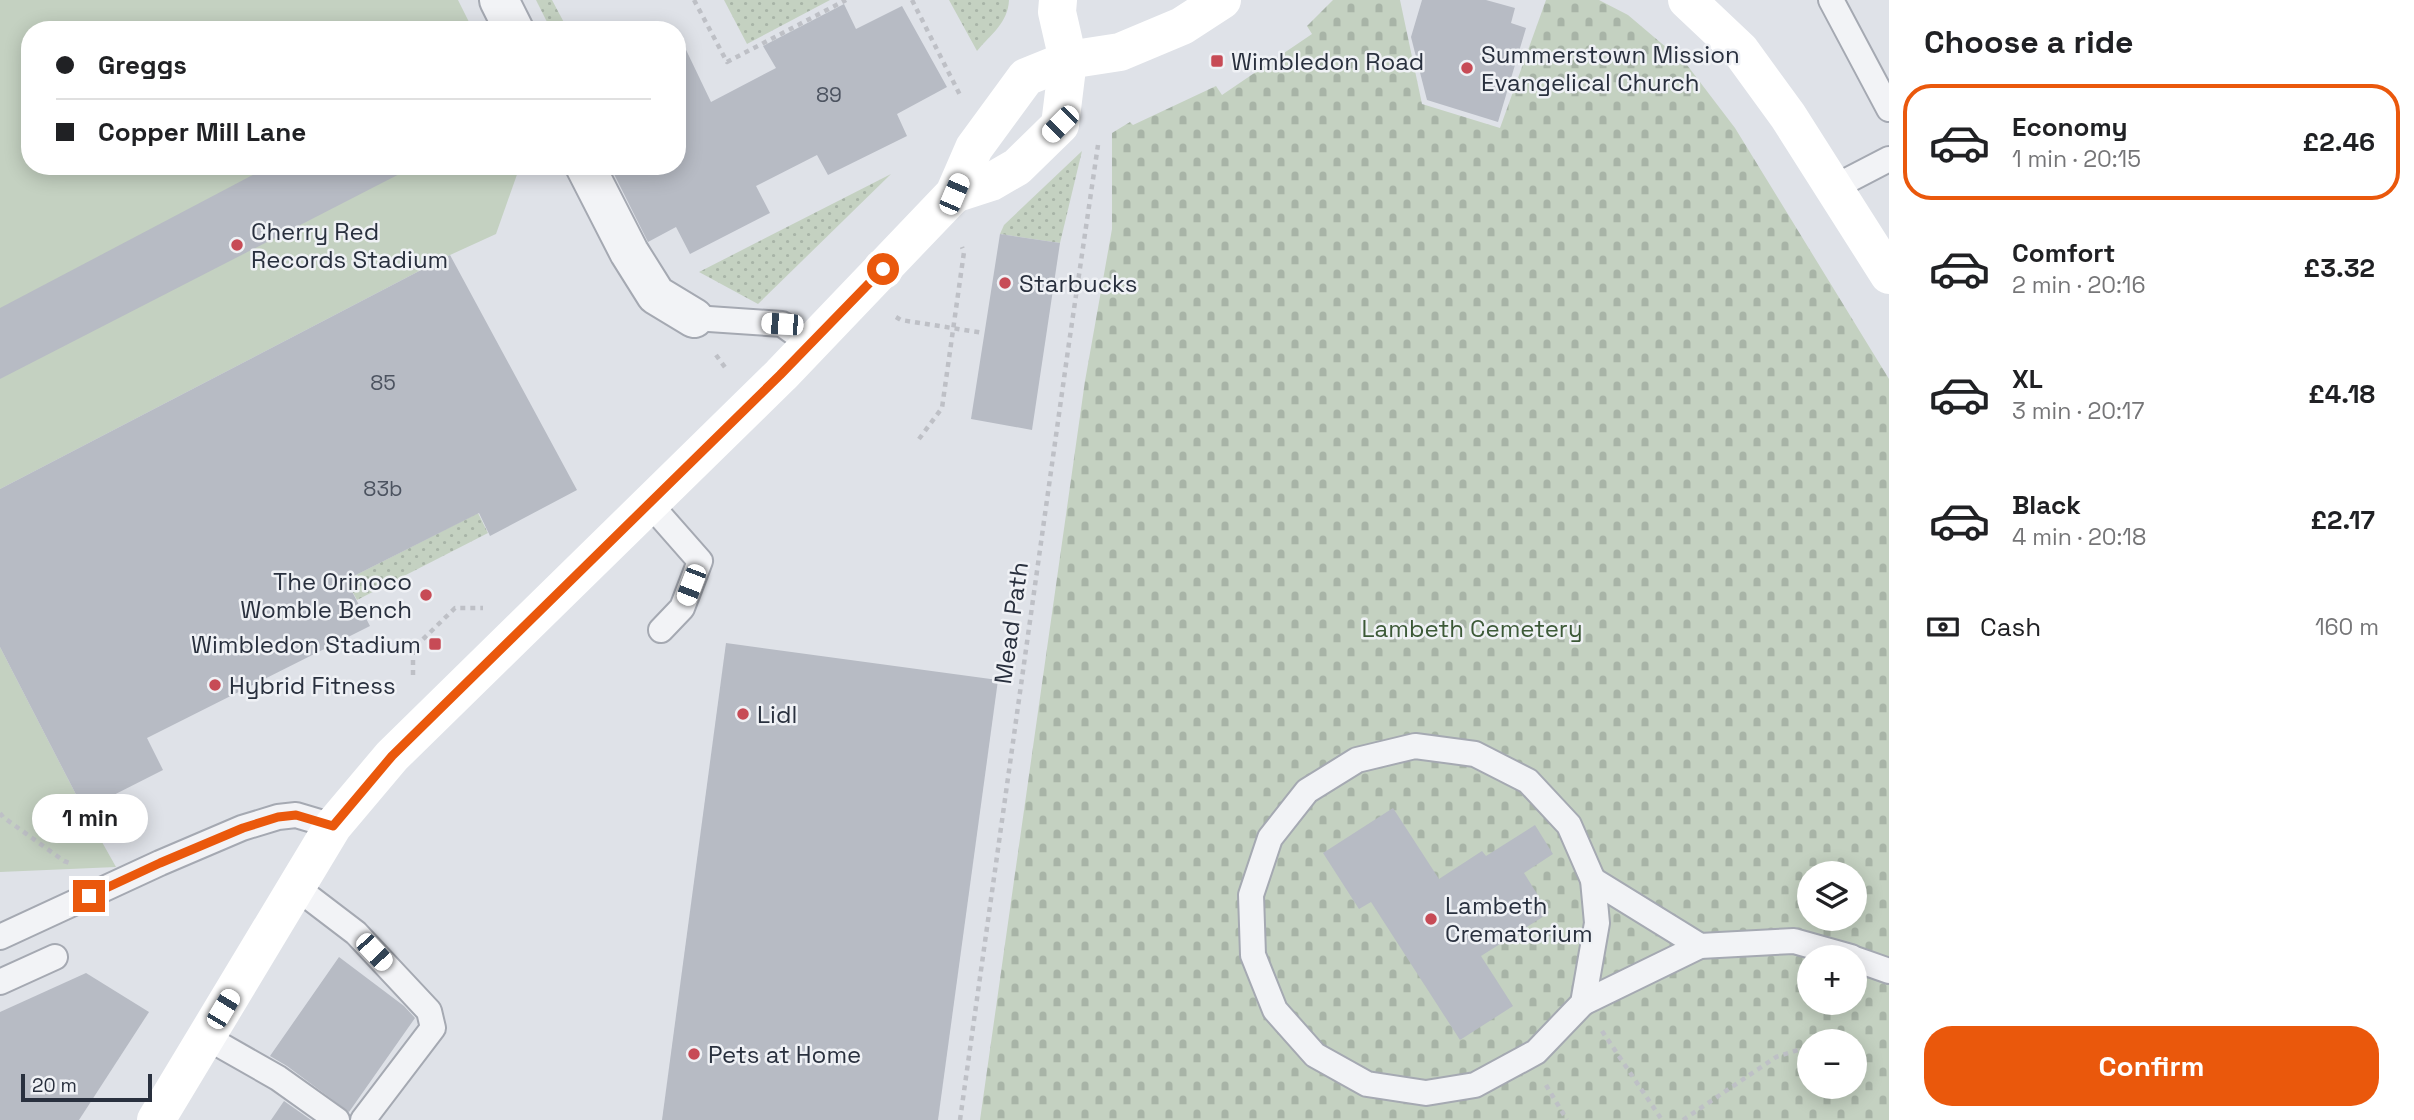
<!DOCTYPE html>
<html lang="en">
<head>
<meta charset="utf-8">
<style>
	:root { --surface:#fff; --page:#f6f6f6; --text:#202124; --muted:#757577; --line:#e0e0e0; --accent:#ea580c }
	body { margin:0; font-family:"Space Grotesk",sans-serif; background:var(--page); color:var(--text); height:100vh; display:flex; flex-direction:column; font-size:26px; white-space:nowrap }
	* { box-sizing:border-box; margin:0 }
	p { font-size:23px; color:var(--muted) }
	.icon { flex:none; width:38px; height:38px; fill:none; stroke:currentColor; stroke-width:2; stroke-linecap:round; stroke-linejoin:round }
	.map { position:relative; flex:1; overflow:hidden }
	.details { display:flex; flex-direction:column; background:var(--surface); width:525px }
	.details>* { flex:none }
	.banner { position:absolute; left:21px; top:21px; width:665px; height:154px; border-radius:28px; box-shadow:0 4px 18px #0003; display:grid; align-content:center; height:154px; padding:0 35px; background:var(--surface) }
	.fabs { position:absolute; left:1797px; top:861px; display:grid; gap:14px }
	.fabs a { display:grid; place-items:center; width:70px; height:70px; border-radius:50%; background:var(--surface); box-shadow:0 4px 18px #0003; font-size:35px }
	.scale { position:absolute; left:21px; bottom:18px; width:131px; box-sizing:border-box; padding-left:7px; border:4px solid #29303e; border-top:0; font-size:19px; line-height:24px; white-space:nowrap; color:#29303e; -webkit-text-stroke:5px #eff1f5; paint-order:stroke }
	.end { position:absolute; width:32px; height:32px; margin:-16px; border:9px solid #ea580c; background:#fff; box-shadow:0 0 0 4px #fff }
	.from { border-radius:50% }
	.bubble { position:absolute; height:49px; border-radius:24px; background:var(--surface); box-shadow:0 4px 18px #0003; font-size:23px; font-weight:700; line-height:49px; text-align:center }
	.car { position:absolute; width:21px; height:42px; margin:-21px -10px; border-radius:9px; box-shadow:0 0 5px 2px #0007; background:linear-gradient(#fff 24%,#345 0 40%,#fff 0 76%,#345 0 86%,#fff 0) }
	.banner b { display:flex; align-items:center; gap:24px; height:66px; font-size:26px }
	.banner b+b { border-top:2px solid var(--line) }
	.banner i { width:18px; height:18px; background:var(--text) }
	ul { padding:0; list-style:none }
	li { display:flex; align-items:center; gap:21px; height:116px; margin:0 14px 10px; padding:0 21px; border:4px solid transparent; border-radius:28px }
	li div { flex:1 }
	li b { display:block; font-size:26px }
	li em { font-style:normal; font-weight:700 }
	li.on { border-color:var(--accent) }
	li>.icon { width:63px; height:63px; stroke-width:1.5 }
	h2 { padding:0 35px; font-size:32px; line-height:84px }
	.pay { display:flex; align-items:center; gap:18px; height:77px; padding:0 35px; font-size:26px }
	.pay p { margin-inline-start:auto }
	.action { display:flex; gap:14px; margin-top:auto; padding:14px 35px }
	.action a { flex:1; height:80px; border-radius:28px; background:var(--accent); color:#fff; font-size:28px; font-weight:700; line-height:80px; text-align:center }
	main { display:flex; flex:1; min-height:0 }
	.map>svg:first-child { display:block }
	.grass { fill:url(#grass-dots) }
	.cemetery { fill:url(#cemetery-stones); fill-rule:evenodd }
	.park { fill:#c4d1c1 }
	.building { fill:#b7bbc4 }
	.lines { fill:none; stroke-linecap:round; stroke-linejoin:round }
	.lane-casing { stroke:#a5a9b2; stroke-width:28 }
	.street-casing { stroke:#a5a9b2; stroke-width:42 }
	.path { stroke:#bec0c6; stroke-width:4.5; stroke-dasharray:5 5; stroke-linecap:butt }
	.lane { stroke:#f2f3f6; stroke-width:24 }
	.street { stroke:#f2f3f6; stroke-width:38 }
	.secondary { stroke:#fff; stroke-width:38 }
	.route { stroke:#ea580c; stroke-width:9 }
	.poi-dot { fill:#c74b56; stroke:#eff1f5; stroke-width:2.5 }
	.labels { text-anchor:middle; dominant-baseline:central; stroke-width:5; stroke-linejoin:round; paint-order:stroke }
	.number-label { font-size:21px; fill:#4c5360 }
	.poi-label { font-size:24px; fill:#29303e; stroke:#eff1f5; text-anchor:start }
	.street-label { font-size:24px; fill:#29303e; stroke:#eff1f5 }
	.park-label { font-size:24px; fill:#3c5937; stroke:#eff1f5 }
</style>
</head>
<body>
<main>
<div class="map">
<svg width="1889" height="1120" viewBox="0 0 1889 1120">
	<defs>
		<pattern id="grass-dots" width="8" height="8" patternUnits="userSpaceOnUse" patternTransform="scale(1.75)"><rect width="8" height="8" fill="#c4d1c1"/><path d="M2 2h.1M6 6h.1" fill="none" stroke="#a8b4a7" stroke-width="1.8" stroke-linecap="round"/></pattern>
		<pattern id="cemetery-stones" width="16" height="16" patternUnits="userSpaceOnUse" patternTransform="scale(1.75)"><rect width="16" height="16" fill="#c4d1c1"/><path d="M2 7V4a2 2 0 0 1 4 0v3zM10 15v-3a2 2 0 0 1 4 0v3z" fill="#a8b4a7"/></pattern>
	</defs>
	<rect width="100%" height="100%" fill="#dfe2e8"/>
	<!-- grass -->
	<g class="grass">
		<polygon points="536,0 552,0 568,30 551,30"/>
		<polygon points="724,0 830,0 747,44"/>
		<path d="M949,0h60c-1,23 -18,34 -32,51z"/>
		<polygon points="1082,151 1060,243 1000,234 1004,225"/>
		<polygon points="891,174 758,304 699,272"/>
		<polygon points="478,513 488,533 357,600 346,580"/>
	</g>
	<!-- cemetery -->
	<path class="cemetery" d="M1333,0h67l22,104 78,24 46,-128h53l29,15 59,50 48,63 154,251v741h-909l105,-739 27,-152v-96l18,-11 3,3 83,-39 6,9 90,-61 -5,-8zM1810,873h45v46h-45zM1810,957h45v46h-45zM1810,1041h45v46h-45z"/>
	<!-- park -->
	<g class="park">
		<polygon points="0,0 458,0 473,30 30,30 30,166 520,166 496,234 450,255 0,489"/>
		<polygon points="0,647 84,810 116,867 0,872"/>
	</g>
	<!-- building -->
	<g class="building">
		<polygon points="1422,0 1486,0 1515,8 1511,23 1526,28 1498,122 1427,100 1411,37"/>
		<polygon points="844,4 856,29 902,6 947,87 897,114 907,136 828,175 817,155 756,186 770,213 690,254 676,227 648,242 610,166 677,166 677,31 711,102 776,68 763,46"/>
		<polygon points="270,166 415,166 0,379 0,308"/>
		<polygon points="1000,234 1060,243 1032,430 971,419"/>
		<polygon points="450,255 577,490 490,536 479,513 346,580 370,626 147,738 163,770 84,810 0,647 0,489"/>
		<polygon points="726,643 998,680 938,1120 662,1120"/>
		<polygon points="1393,808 1439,879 1482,851 1486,856 1535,825 1553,854 1524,873 1549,913 1481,956 1513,1006 1460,1040 1371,902 1359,909 1323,853"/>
		<polygon points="339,957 404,1006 415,1018 349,1112 287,1066 270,1056"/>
		<polygon points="86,973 149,1012 79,1120 0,1120 0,1012"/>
		<polygon points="284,1101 311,1120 271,1120"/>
	</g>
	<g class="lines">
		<!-- lane casing -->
		<g class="lane-casing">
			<g id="lane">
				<polyline points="1831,0 1889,109"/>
				<polyline points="1833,188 1889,159"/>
				<polyline points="694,318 782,324 810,344"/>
				<polyline points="649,503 700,561 682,608 661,630"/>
				<polygon points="1415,746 1475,754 1528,781 1569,825 1593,880 1597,923 1583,1003 1536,1052 1475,1085 1426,1093 1367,1084 1315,1055 1275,1010 1253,955 1251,895 1270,838 1307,791 1357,760"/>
				<polyline points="1593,880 1700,946"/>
				<polyline points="297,888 356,933 429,1011 433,1028 363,1120"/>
				<polyline points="0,937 160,863 242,828 278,817 296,815 333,826"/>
				<polyline points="1855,959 1889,971"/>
				<polyline points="0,982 55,957"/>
				<polyline points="1583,1003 1700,946 1794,941 1851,957"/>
				<polyline points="206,1037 278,1078 337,1120"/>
			</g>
		</g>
		<!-- street casing -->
		<g class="street-casing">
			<g id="street">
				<polyline points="499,0 514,30"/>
				<polyline points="585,166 629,252 656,295 694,318"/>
			</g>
		</g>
		<!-- path -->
		<g class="path">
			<polyline points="694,0 727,62 846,0"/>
			<polyline points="912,0 960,95"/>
			<polyline points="896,317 901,320 984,333"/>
			<polyline points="716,355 727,370"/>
			<polyline points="919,439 942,408 964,252 962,247"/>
			<polyline points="413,675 413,649 455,608 483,608"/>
			<polyline points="0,813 3,817 64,861 73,864"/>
			<polyline points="1602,1031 1662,1120"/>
			<polyline points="1822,1041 1836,1037"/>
			<polyline points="1546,1085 1567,1120"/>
			<polyline points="960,1120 1068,350 1098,145"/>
			<polyline points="1683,1120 1776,1057 1810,1046"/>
		</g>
		<!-- lane -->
		<use href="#lane" class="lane"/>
		<!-- street -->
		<use href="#street" class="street"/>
		<!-- secondary -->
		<g class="secondary">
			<polyline points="1687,0 1740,50 1788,116 1889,275"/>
			<polyline points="954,194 991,182 1017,167 1060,125 1068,60 1057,12 1058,0"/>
			<polyline points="156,1120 333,826 392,756 781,375 954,194 974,148 1026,77 1068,60 1120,52 1182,26 1222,0"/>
		</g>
	</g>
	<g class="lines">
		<!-- route -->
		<polyline class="route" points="89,896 160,863 243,828 278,817 296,815 333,826 392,756 780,375 883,269"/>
	</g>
	<!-- markers -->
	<g class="poi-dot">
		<rect x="1210" y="54" width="14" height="14" rx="3.5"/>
		<circle cx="1467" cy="68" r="7"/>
		<circle cx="237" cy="245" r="7"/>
		<circle cx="1005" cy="283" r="7"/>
		<circle cx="426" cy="595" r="7"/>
		<rect x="428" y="637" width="14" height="14" rx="3.5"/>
		<circle cx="215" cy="685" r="7"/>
		<circle cx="743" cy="714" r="7"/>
		<circle cx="1431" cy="919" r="7"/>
		<circle cx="694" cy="1054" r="7"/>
	</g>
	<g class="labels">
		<!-- number labels -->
		<g class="number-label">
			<text x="829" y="94">89</text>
			<text x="383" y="382">85</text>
			<text x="383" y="488">83b</text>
		</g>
		<!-- poi labels -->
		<g class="poi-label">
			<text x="1481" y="54">Summerstown Mission<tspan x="1481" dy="28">Evangelical Church</tspan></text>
			<text x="1231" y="61">Wimbledon Road</text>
			<text x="251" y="231">Cherry Red<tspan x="251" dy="28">Records Stadium</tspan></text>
			<text x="1019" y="283">Starbucks</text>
			<text x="412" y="581" text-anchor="end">The Orinoco<tspan x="412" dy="28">Womble Bench</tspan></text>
			<text x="421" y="644" text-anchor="end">Wimbledon Stadium</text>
			<text x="229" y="685">Hybrid Fitness</text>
			<text x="757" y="714">Lidl</text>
			<text x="1445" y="905">Lambeth<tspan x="1445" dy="28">Crematorium</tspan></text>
			<text x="708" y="1054">Pets at Home</text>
		</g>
		<!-- street labels -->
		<g class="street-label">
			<text transform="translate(1011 623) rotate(-82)">Mead Path</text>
		</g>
		<!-- park labels -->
		<g class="park-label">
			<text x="1472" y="628">Lambeth Cemetery</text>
		</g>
	</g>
</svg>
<div class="fabs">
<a><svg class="icon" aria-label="layers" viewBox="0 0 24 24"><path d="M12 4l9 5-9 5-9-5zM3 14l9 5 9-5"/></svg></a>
<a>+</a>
<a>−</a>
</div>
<div class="scale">20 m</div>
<i class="end from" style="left:883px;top:269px"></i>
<i class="end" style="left:89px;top:896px"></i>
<div class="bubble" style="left:32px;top:794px;width:116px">1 min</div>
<i class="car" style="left:1060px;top:124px;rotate:225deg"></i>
<i class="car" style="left:954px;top:194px;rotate:23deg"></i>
<i class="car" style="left:782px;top:324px;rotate:274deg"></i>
<i class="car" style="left:691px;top:585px;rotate:201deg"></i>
<i class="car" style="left:374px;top:952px;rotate:137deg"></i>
<i class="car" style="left:223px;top:1009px;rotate:31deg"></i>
<div class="banner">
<b><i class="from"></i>Greggs</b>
<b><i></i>Copper Mill Lane</b>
</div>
</div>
<section class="details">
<h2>Choose a ride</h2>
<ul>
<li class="on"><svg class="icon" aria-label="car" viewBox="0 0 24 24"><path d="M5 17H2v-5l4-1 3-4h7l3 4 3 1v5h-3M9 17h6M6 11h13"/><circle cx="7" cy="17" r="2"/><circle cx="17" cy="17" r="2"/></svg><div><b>Economy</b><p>1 min · 20:15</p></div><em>£2.46</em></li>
<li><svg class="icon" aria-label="car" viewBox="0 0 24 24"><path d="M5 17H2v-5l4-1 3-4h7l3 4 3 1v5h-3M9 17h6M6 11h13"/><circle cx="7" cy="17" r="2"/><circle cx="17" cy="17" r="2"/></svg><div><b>Comfort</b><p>2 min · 20:16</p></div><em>£3.32</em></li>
<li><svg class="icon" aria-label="car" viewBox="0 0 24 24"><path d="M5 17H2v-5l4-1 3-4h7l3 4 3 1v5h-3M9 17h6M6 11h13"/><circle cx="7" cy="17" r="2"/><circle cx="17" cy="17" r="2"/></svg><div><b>XL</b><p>3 min · 20:17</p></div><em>£4.18</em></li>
<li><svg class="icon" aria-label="car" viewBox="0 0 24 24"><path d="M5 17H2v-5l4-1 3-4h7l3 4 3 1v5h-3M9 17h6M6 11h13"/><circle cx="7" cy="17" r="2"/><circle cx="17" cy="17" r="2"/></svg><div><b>Black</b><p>4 min · 20:18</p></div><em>£2.17</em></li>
</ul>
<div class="pay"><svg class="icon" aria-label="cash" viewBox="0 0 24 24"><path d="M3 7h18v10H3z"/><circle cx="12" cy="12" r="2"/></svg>Cash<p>160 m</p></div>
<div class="action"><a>Confirm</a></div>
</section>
</main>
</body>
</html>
